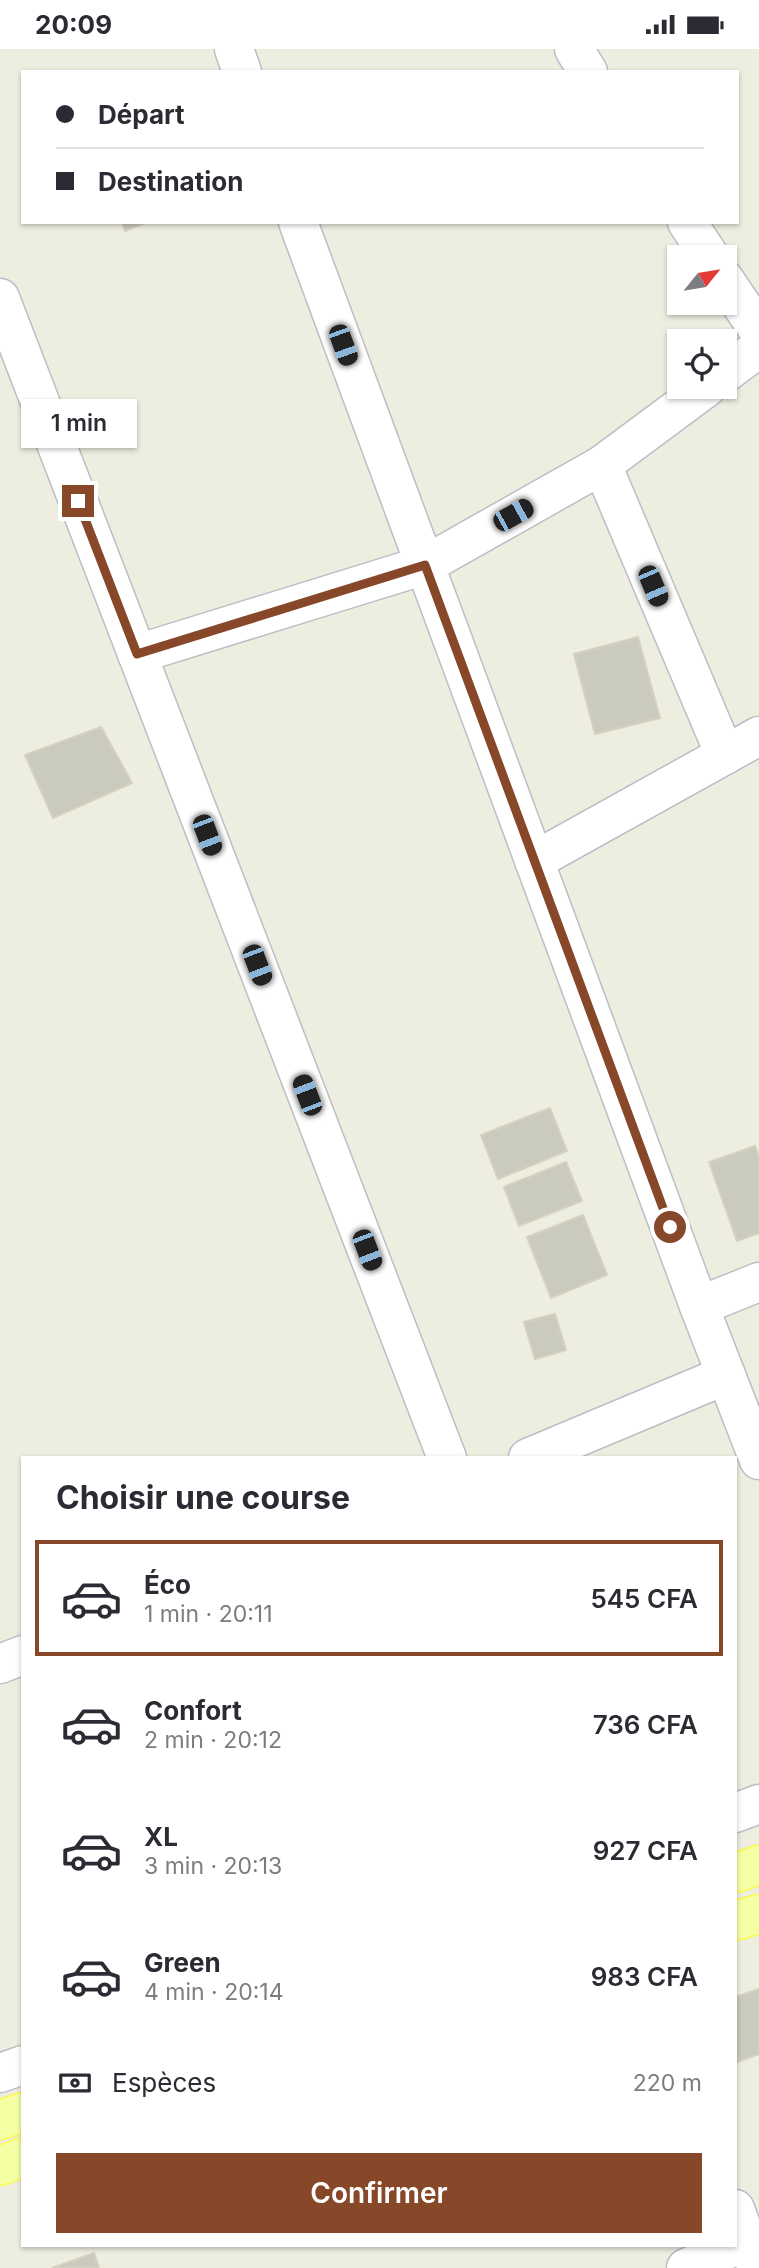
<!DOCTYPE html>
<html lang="fr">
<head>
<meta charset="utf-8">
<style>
	:root { --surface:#fff; --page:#f7f7f7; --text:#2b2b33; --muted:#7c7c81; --line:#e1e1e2; --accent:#874729 }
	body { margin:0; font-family:Inter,sans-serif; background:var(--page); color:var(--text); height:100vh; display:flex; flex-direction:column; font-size:26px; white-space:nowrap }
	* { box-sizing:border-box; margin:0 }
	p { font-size:23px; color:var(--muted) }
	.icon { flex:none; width:38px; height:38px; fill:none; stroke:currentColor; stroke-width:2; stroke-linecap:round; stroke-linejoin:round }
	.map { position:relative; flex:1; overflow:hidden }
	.sheet { position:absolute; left:21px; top:1407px; width:716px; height:791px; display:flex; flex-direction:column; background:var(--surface); border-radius:0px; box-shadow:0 2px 5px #0004 }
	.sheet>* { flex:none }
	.guide { position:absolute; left:21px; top:21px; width:718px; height:154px; border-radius:0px; box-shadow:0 2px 5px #0004; display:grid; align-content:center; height:154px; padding:0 35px; background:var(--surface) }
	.needle { width:46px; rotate:60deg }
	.fabs { position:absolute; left:667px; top:196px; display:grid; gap:14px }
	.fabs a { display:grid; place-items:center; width:70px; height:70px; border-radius:0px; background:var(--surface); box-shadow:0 2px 5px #0004; font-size:35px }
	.end { position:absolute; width:32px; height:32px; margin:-16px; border:9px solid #874729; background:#fff; box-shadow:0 0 0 4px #fff }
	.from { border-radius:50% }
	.bubble { position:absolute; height:49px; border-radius:0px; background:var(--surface); box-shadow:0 2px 5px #0004; font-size:23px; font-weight:600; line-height:49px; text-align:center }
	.car { position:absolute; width:21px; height:42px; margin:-21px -10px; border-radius:9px; box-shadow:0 0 5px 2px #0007; background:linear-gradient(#222 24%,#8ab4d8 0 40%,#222 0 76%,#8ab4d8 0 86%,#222 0) }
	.guide b { display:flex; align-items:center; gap:24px; height:66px; font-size:26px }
	.guide b+b { border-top:2px solid var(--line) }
	.guide i { width:18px; height:18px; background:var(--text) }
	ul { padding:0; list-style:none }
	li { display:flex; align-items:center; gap:21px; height:116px; margin:0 14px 10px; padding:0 21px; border:4px solid transparent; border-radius:0px }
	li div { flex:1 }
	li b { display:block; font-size:26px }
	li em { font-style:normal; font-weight:600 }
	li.selected { border-color:var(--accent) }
	li>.icon { width:63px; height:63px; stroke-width:1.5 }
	h2 { padding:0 35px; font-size:32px; line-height:84px }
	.pay { display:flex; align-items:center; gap:18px; height:77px; padding:0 35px; font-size:26px }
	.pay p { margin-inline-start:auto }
	.button { display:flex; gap:14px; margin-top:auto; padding:14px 35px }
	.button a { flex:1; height:80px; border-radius:0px; background:var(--accent); color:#fff; font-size:28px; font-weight:600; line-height:80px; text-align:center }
	.status { display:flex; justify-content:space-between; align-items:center; height:49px; padding:0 35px; background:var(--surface); direction:ltr }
	.status svg { height:19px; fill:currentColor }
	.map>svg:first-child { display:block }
	.building { fill:#cbcabf; stroke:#d2d2be; stroke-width:2 }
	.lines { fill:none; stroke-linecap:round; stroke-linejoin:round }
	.minor-casing { stroke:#bdbec5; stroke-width:41 }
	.primary-casing { stroke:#fcfb4a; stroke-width:41 }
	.minor { stroke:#fff; stroke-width:38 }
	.primary { stroke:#f5ffa3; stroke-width:38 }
	.route { stroke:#874729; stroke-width:9 }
</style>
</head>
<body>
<div class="status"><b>20:09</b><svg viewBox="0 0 49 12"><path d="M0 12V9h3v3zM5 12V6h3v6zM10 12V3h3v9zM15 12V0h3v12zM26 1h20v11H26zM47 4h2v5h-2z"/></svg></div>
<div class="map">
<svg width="759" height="2219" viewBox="0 0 759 2219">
	<rect width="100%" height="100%" fill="#edede0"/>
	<!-- building -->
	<g class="building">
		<polygon points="122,173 147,173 125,182"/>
		<polygon points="638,588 660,669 595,685 574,605"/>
		<polygon points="101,678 132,734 53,769 25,706"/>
		<polygon points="550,1059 567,1102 498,1130 481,1086"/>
		<polygon points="755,1097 759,1108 759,1184 737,1192 709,1113"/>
		<polygon points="566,1113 582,1152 519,1177 504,1138"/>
		<polygon points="583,1166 607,1226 551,1249 527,1188"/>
		<polygon points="555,1265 566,1301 535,1310 524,1273"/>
		<polygon points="759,1940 759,2005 735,2014 735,1948"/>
		<polygon points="94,2204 99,2219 52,2219"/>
	</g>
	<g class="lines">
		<!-- minor casing -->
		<g class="minor-casing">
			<g id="minor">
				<polyline points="234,0 242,23"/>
				<polyline points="574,0 588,23"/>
				<polyline points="298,173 699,1257 759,1411"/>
				<polyline points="687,173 710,208"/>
				<polyline points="724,230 759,282"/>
				<polyline points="0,249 447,1409"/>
				<polyline points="724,325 759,299"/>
				<polyline points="602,416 725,706"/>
				<polyline points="137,605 425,516 602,416 707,338"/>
				<polyline points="534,812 759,687"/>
				<polyline points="699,1257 759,1233"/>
				<polyline points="528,1409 726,1326"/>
				<polyline points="0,1615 23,1606"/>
				<polyline points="735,1764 759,1755"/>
				<polyline points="0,2024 23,2016"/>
				<polyline points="735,2160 757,2219"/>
				<polyline points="686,2219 747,2192"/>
			</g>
		</g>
		<!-- primary casing -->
		<g class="primary-casing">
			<g id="primary">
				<polyline points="735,1824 759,1816"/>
				<polyline points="735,1872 759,1865"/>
				<polyline points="0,2071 23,2063"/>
				<polyline points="0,2117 23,2108"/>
			</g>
		</g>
		<!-- minor -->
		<use href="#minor" class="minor"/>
		<!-- primary -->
		<use href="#primary" class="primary"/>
	</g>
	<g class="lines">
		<!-- route -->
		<polyline class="route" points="78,452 137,605 425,516 670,1178"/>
	</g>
</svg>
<div class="fabs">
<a><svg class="needle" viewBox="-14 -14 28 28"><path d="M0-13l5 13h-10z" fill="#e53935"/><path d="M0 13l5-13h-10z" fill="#7c7c81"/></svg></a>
<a><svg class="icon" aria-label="locate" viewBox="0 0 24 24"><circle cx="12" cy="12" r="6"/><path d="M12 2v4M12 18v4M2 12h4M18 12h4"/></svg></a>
</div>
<i class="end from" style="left:670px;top:1178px"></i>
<i class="end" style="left:78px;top:452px"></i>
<div class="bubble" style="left:21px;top:350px;width:116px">1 min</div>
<i class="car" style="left:343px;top:296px;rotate:160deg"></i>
<i class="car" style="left:513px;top:466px;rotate:61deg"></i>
<i class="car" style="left:653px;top:537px;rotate:157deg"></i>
<i class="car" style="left:207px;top:786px;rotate:159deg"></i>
<i class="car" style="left:257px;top:916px;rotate:159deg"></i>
<i class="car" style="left:307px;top:1046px;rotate:339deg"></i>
<i class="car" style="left:367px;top:1201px;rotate:159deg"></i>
<div class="guide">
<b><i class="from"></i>Départ</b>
<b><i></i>Destination</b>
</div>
<section class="sheet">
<h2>Choisir une course</h2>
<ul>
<li class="selected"><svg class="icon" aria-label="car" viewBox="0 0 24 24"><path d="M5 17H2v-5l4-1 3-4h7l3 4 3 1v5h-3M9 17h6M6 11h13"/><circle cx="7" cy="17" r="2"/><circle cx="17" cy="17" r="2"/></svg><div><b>Éco</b><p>1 min · 20:11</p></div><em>545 CFA</em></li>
<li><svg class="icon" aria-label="car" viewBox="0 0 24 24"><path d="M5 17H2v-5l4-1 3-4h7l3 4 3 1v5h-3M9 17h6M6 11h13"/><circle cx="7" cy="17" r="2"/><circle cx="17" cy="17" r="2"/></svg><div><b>Confort</b><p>2 min · 20:12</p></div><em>736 CFA</em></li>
<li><svg class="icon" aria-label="car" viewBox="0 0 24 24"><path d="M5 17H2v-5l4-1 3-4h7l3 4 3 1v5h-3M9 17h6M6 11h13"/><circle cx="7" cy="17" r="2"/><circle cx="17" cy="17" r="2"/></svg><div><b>XL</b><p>3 min · 20:13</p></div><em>927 CFA</em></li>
<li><svg class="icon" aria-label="car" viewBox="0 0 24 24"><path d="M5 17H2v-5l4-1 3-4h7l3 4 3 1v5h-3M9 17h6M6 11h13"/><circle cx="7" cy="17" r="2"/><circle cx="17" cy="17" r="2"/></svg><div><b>Green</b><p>4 min · 20:14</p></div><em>983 CFA</em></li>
</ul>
<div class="pay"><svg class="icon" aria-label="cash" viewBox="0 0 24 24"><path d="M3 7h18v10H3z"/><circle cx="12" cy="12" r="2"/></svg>Espèces<p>220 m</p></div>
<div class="button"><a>Confirmer</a></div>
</section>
</div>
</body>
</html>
